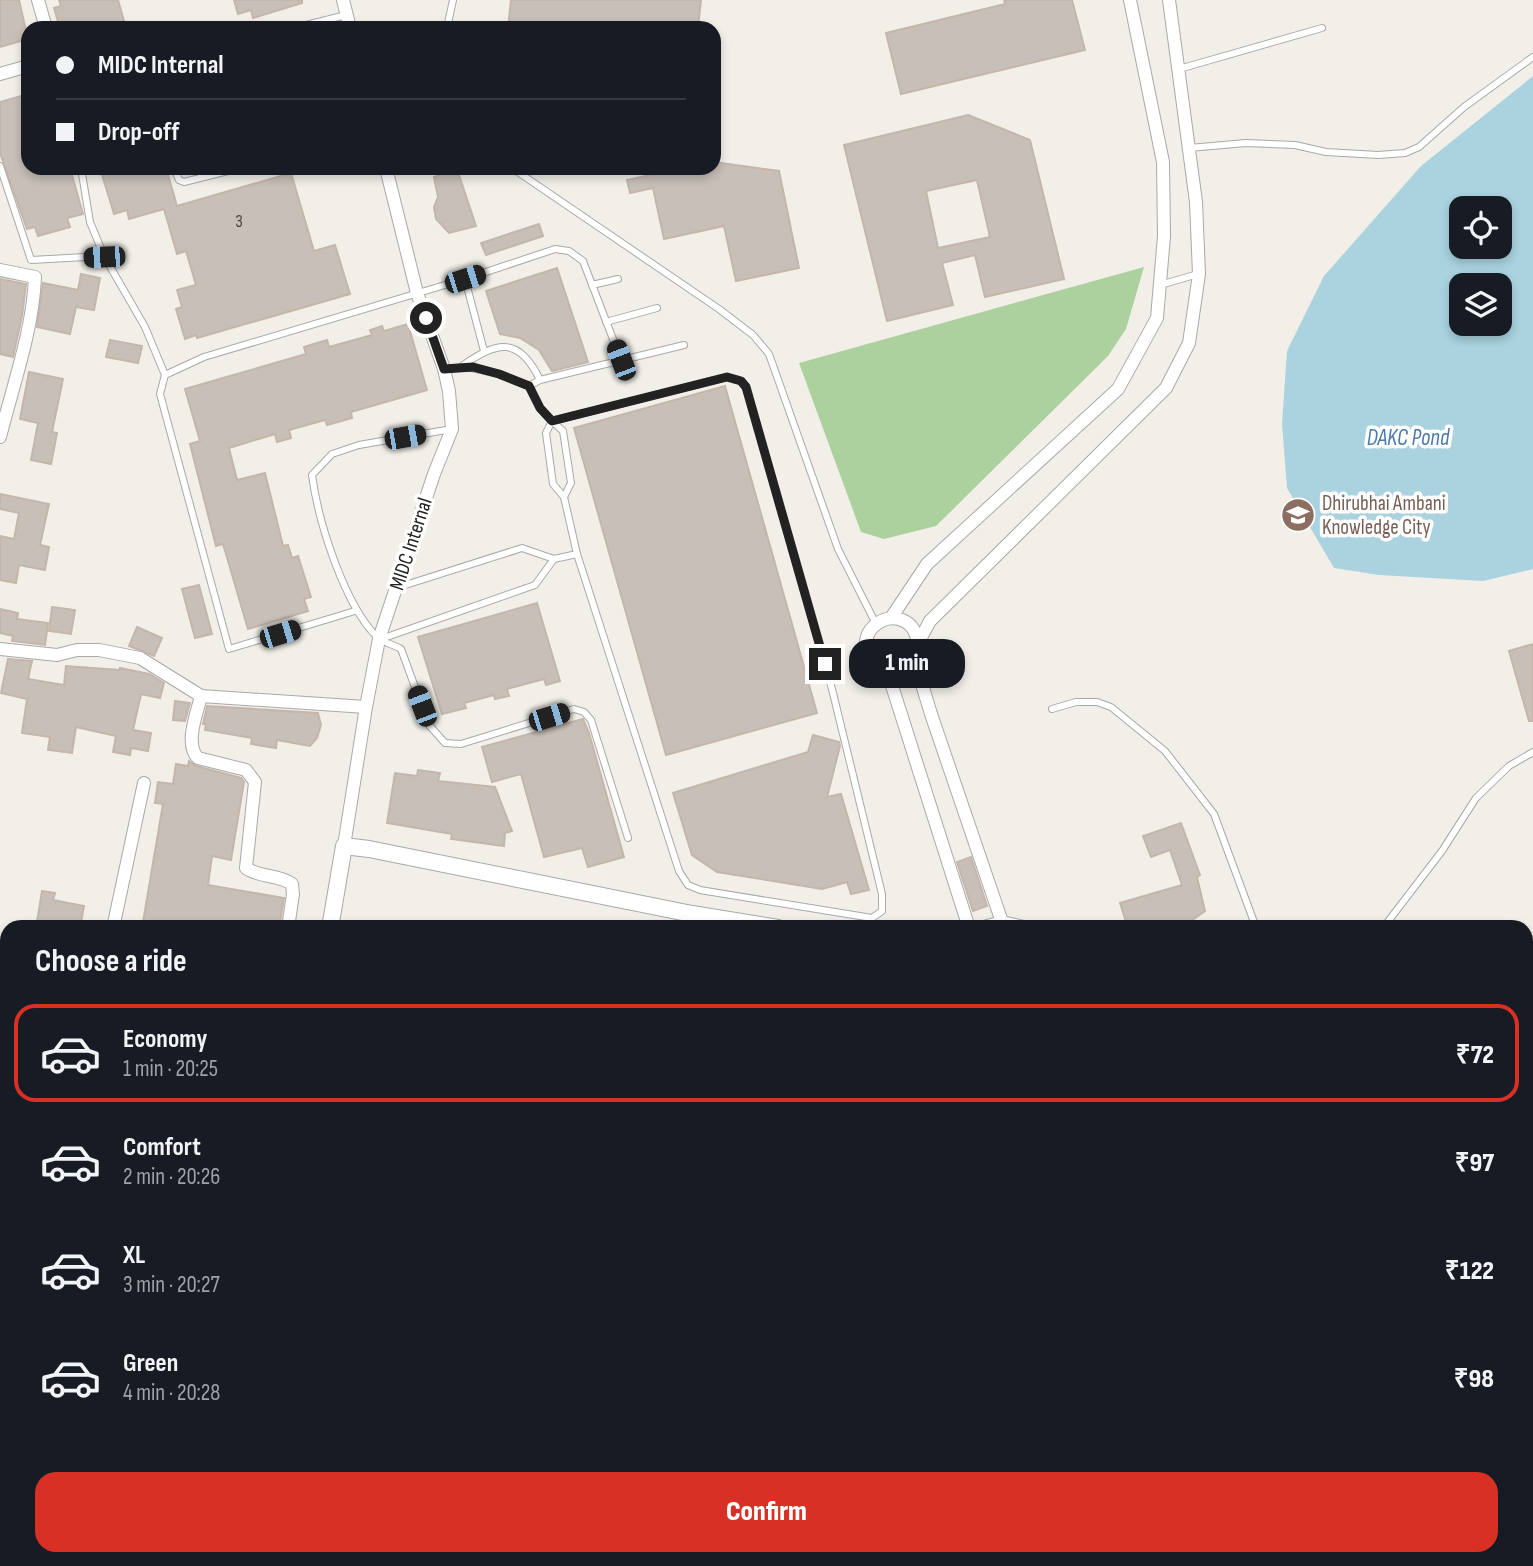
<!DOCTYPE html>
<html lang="en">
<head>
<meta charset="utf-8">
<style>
	:root { --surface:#171b24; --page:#242831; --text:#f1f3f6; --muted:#9ea1a6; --line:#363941; --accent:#d93025 }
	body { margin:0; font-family:"Sofia Sans Condensed",sans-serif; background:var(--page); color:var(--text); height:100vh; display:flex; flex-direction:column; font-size:26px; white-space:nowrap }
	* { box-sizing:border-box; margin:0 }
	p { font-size:23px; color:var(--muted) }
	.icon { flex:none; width:38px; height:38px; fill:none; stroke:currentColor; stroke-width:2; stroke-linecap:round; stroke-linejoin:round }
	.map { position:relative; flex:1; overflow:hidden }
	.sheet { position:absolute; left:0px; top:920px; width:1533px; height:646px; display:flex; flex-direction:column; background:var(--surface); border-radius:21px 21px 0 0; box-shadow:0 4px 10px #0003 }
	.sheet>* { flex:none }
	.hud { position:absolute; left:21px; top:21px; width:700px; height:154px; border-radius:21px; box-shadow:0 4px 10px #0003; display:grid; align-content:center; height:154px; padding:0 35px; background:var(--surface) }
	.buttons { position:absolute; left:1449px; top:196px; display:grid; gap:14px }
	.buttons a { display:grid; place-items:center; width:63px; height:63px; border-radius:14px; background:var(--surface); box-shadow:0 4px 10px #0003; font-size:35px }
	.end { position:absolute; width:32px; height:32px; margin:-16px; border:9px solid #222; background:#fff; box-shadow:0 0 0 4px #fff }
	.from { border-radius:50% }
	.bubble { position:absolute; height:49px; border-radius:21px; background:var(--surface); box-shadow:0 4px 10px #0003; font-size:23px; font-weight:800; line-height:49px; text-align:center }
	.car { position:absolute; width:21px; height:42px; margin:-21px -10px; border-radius:9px; box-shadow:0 0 5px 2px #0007; background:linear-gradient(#222 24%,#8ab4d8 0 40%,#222 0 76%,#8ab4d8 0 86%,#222 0) }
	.hud b { display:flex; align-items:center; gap:24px; height:66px; font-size:26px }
	.hud b+b { border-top:2px solid var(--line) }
	.hud i { width:18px; height:18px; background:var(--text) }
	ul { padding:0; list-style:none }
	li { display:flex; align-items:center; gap:21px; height:98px; margin:0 14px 10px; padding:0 21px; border:4px solid transparent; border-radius:21px }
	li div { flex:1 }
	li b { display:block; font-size:26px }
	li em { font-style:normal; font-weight:800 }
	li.active { border-color:var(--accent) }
	li>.icon { width:63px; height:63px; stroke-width:1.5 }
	h2 { padding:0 35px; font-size:32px; line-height:84px }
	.cta { display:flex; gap:14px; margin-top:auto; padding:14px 35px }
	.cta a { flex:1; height:80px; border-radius:21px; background:var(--accent); color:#fff; font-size:28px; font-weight:800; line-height:80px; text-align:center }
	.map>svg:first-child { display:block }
	.forest { fill:#add19e }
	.water { fill:#aad3df; fill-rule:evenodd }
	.building { fill:#c7bfb8; stroke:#c4b6ab; stroke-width:2; fill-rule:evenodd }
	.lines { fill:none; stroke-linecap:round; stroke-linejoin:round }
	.service-casing { stroke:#a9a9a9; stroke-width:8 }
	.minor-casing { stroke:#a9a9a9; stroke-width:14 }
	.tertiary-casing { stroke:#a9a9a9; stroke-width:18 }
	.secondary-casing { stroke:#707d05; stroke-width:19 }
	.primary-casing { stroke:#a06b00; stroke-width:21 }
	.service { stroke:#fff; stroke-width:6 }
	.minor { stroke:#fff; stroke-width:12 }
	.tertiary { stroke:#fff; stroke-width:16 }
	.secondary { stroke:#f7fabf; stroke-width:18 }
	.primary { stroke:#fcd6a4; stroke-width:19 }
	.primary-bridge-casing { stroke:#a06b00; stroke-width:21; stroke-linecap:butt }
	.primary-bridge { stroke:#fcd6a4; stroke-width:19 }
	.route { stroke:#222; stroke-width:9 }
	.labels { text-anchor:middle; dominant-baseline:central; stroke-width:7; stroke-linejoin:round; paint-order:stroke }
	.number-label { font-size:18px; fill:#4b4948 }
	.education-label { font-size:21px; fill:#785e54; stroke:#fff; text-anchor:start }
	.street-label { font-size:21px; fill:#222; stroke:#fff }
	.water-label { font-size:23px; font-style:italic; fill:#4a7aab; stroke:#fff }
</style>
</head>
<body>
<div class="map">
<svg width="1533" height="1566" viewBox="0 0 1533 1566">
	<rect width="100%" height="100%" fill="#f2efe9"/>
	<!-- forest -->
	<polygon class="forest" points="1144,267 1126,329 1108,356 936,526 884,539 861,532 799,363"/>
	<!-- water -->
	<path class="water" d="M1533,76v493l-50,12 -104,-6 -45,-7 -47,-80 -5,-64 5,-73 37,-75 97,-110zM1461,208h39v39h-39zM1461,285h39v39h-39z"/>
	<!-- building -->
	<g class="building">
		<polygon points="0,0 19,0 28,39 0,47"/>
		<polygon points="59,0 118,0 126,28 60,28 54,8 61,6"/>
		<polygon points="234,0 302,0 302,3 253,18 251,10 238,14"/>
		<polygon points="511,0 701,0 698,28 508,28"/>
		<polygon points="1004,0 1072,0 1085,50 901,94 886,33 1005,4"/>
		<polygon points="28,94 28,168 70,168 83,214 67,218 70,227 38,236 35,227 27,229 0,153 0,102"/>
		<path d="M968,115l62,25 34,139 -79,18 -10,-42 -33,8 11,42 -66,16 -43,-176zM977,180l13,57 -52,11 -12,-57z"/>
		<polygon points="714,162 779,171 799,268 736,281 724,226 664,239 653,188 630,193 627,180 682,168 714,168"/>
		<polygon points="100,168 166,168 177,206 291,173 314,251 335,245 350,294 197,338 196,335 185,339 176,309 182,307 177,290 196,285 186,251 177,254 164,209 129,219 127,210 114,214"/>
		<polygon points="457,169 476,226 449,233 436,219 434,207 438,197 434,177"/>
		<polygon points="539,224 543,236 486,255 481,243"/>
		<polygon points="557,268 588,362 552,371 539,350 520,338 500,334 486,291"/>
		<polygon points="81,274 100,278 94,310 76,307 70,334 37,327 43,283 78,290"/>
		<polygon points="0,279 26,284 22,316 13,357 0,354"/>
		<polygon points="408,324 427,390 351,412 352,418 327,425 325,420 289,430 291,438 277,442 275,434 229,448 237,480 265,473 283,546 288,545 292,558 298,556 311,597 304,599 308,611 248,629 223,544 216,546 190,444 200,441 185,389 306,354 304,347 327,340 329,347 372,335 370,330 382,326 384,331"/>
		<polygon points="110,340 142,346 138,363 106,357"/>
		<polygon points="29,372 63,379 52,432 57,433 51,464 31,460 38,423 20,419"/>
		<polygon points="725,386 817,713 666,755 574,428"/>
		<polygon points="0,494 49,504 40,545 49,547 45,570 19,565 16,583 0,580 0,536 14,539 19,513 0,509"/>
		<polygon points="199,585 212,634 195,638 182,589"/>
		<polygon points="537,603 560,681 546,685 544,679 507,689 509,696 495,699 494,695 464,703 466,708 442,714 418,637"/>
		<polygon points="52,607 75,610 71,634 49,631"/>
		<polygon points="0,609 18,613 17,619 48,623 45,645 12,641 13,636 0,633"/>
		<polygon points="137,627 162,638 154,656 129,646"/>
		<polygon points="1533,644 1533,721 1529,721 1509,651"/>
		<polygon points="8,659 32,661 28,679 64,685 66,666 120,670 120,668 149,674 164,683 160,698 141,694 133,730 151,733 148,751 131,748 130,755 113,752 116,736 76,727 72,753 48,750 50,737 22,733 27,699 1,693"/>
		<polygon points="175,701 190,703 185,721 173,720"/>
		<polygon points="207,706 318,713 321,725 317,738 310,746 277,740 276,748 251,744 252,738 205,730 206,724 203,724"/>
		<polygon points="583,719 589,733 624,857 588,867 582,848 544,857 521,774 492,782 482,747"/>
		<polygon points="813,735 839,742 840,746 827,797 841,794 869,890 851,894 847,882 822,889 717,872 692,855 673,793 808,752"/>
		<polygon points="189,761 196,766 241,778 244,782 231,860 212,856 208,885 284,898 279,928 142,928 163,804 155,803 158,782 173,784 176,764 188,766"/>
		<polygon points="418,770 440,773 438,781 495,787 512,831 505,833 504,846 451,839 452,834 387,823 395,773 417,776"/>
		<polygon points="1181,823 1200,875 1197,877 1205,911 1188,923 1181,924 1170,921 1157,922 1153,928 1128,928 1120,903 1182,885 1170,850 1151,857 1143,836"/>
		<polygon points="971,857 987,906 973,911 957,862"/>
		<polygon points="42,891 55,893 53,900 84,906 80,928 36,928"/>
	</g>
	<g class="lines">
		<!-- service casing -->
		<g class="service-casing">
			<g id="service">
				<polyline points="294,28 346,15"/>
				<polyline points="447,28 453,0"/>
				<polyline points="1179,69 1322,28"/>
				<polyline points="1189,148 1246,143 1295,145 1326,152 1378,155 1405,153 1419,147 1464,107 1533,57"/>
				<polyline points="0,166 31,260 104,256"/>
				<polyline points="81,168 90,222 104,256 145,327 165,375"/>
				<polyline points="174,168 179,180 184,182 240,168"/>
				<polyline points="512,168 719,309 753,335 769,354 838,549 876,624"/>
				<polyline points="465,279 484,351"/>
				<polyline points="592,285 618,279"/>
				<polyline points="1160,285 1198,274"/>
				<polyline points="606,322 657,308"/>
				<path d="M540,380c-21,-44 -43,-39 -78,-14l37,8 30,12 11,-6 144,-35"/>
				<polyline points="529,386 540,408 552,421 727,377 741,381 746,387 832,689 882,894 882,911 872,918 700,890 688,885 679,871 577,554 564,497 553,484 546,433 552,421 563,431 571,483 564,497"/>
				<path d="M452,429l-93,16 -27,9 -20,21c6,46 32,129 65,162 6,6 16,7 24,12l28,76 16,18 16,1 113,-35 10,3 7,8 37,118"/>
				<polyline points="396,588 522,548 554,559 577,554"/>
				<polyline points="355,611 229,649 160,394 165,375 204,357 465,279 555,249 569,251 583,261 621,360"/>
				<polyline points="381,639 535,585 554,559"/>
				<polyline points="1052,709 1076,702 1097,702 1111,707 1165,751 1214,814 1254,922 1258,928"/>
				<polyline points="1383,928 1442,851 1476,798 1509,766 1533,752"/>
				<polyline points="1526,1087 1533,1085"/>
				<polyline points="191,1559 213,1563 294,1564 301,1559"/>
				<polyline points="383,1559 385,1566"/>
				<polyline points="1020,1559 1020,1566"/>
				<polyline points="1104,1559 1109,1566"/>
				<polyline points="1365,1559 1365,1566"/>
				<polyline points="55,1566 55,1559"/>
				<polyline points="153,1566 153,1559"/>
				<polyline points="426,1566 427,1559"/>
				<polyline points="781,1566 781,1559"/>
				<polyline points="886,1566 886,1559"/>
				<polyline points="993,1566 993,1559"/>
				<polyline points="1179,1566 1180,1559"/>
			</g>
		</g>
		<!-- minor casing -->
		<g class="minor-casing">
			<g id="minor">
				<polyline points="38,0 46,28"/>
				<polyline points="343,0 350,28"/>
				<polyline points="0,74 28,66"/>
				<path d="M0,270l35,7c-2,53 -22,108 -35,160"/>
				<polyline points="891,618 927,564 1118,389 1157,318 1164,236 1163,162 1130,0"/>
				<polyline points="918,643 930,621 1166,388 1189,343 1199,274 1196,202 1169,0"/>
				<polyline points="0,649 57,655 77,650 99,650 140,658 201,696 366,707"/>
				<path d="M914,658c-29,34 -68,-14 -36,-35 5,-4 14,-6 21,-4 18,5 22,24 15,39l17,56 71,208 26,6"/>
				<polyline points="887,670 969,928"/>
				<path d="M201,696c-4,17 -17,48 -3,62l48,12 9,12 -9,86c14,10 32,6 46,16l1,10 -5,34"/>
				<polyline points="344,846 366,707 379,639 434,474 452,429 449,391 444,369 417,293 386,168"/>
				<polyline points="113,928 144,783"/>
				<polyline points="980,928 1002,922"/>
			</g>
		</g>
		<!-- tertiary casing -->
		<g class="tertiary-casing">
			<g id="tertiary">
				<polyline points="330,928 344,846 369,849 692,914 778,928"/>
				<polyline points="1526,1028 1533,1026"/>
			</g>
		</g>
		<!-- secondary casing -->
		<g class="secondary-casing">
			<polyline id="secondary" points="5,1566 7,1509"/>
		</g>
		<!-- primary casing -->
		<g class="primary-casing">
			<g id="primary">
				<polyline points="0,1293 7,1295"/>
				<polyline points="0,1316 7,1318"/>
				<polyline points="1526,1339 1533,1339"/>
				<polyline points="0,1366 7,1368"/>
				<polyline points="1526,1387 1533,1387"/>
			</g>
		</g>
		<!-- service -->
		<use href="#service" class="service"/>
		<!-- minor -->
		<use href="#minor" class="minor"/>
		<!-- tertiary -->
		<use href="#tertiary" class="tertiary"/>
		<!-- secondary -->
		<use href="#secondary" class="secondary"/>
		<!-- primary -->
		<use href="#primary" class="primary"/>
		<!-- primary-bridge casing -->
		<g class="primary-bridge-casing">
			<polyline id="primary-bridge" points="0,1339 7,1341"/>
		</g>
		<!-- primary-bridge -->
		<use href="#primary-bridge" class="primary-bridge"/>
	</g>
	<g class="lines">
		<!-- route -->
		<polyline class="route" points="426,318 444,369 473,367 499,374 529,386 540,408 552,421 727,377 741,381 746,387 825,664"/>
	</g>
	<!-- icons -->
	<defs>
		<g id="university-disc" transform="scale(1.75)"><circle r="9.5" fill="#8d6e63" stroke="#fff"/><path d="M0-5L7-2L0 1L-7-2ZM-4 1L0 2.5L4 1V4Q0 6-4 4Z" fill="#fff"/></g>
	</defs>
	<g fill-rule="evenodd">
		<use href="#university-disc" x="1298" y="515"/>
	</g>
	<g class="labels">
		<!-- number labels -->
		<g class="number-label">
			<text x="239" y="221">3</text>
		</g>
		<!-- education labels -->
		<g class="education-label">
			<text x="1322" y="503">Dhirubhai Ambani<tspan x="1322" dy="24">Knowledge City</tspan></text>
		</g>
		<!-- street labels -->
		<g class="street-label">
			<text transform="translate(411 544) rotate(-72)">MIDC Internal</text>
		</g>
		<!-- water labels -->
		<g class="water-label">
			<text x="1408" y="438">DAKC Pond</text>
		</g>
	</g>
</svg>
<div class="buttons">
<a><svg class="icon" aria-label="locate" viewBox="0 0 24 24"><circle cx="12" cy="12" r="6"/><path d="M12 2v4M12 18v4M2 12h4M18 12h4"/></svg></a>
<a><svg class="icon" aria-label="layers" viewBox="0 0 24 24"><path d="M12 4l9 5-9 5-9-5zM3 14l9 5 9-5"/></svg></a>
</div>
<i class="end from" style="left:426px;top:318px"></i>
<i class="end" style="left:825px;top:664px"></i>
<div class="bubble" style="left:849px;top:639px;width:116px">1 min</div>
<i class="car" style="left:104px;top:257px;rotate:268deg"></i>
<i class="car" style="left:465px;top:279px;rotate:72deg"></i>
<i class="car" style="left:621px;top:360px;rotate:339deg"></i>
<i class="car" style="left:405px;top:437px;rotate:80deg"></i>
<i class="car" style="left:280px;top:634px;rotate:73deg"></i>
<i class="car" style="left:422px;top:706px;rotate:339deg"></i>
<i class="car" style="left:549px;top:717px;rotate:73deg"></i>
<div class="hud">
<b><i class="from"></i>MIDC Internal</b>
<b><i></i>Drop-off</b>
</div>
<section class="sheet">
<h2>Choose a ride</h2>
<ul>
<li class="active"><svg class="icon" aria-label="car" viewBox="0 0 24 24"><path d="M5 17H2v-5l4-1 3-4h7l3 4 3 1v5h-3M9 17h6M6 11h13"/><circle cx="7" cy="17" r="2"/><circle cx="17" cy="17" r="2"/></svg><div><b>Economy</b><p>1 min · 20:25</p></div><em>₹72</em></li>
<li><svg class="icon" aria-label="car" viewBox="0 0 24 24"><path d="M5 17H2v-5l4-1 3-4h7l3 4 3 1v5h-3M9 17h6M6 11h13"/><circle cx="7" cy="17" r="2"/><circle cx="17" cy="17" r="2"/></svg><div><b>Comfort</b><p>2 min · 20:26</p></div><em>₹97</em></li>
<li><svg class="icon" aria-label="car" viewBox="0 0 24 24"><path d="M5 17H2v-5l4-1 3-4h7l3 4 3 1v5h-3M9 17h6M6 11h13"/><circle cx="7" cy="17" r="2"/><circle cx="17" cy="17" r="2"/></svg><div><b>XL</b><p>3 min · 20:27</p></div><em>₹122</em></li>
<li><svg class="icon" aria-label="car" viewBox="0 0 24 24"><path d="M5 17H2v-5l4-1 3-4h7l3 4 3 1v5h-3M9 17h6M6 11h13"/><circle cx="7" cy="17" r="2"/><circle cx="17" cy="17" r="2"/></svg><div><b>Green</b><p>4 min · 20:28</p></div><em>₹98</em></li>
</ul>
<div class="cta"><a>Confirm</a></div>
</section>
</div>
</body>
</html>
